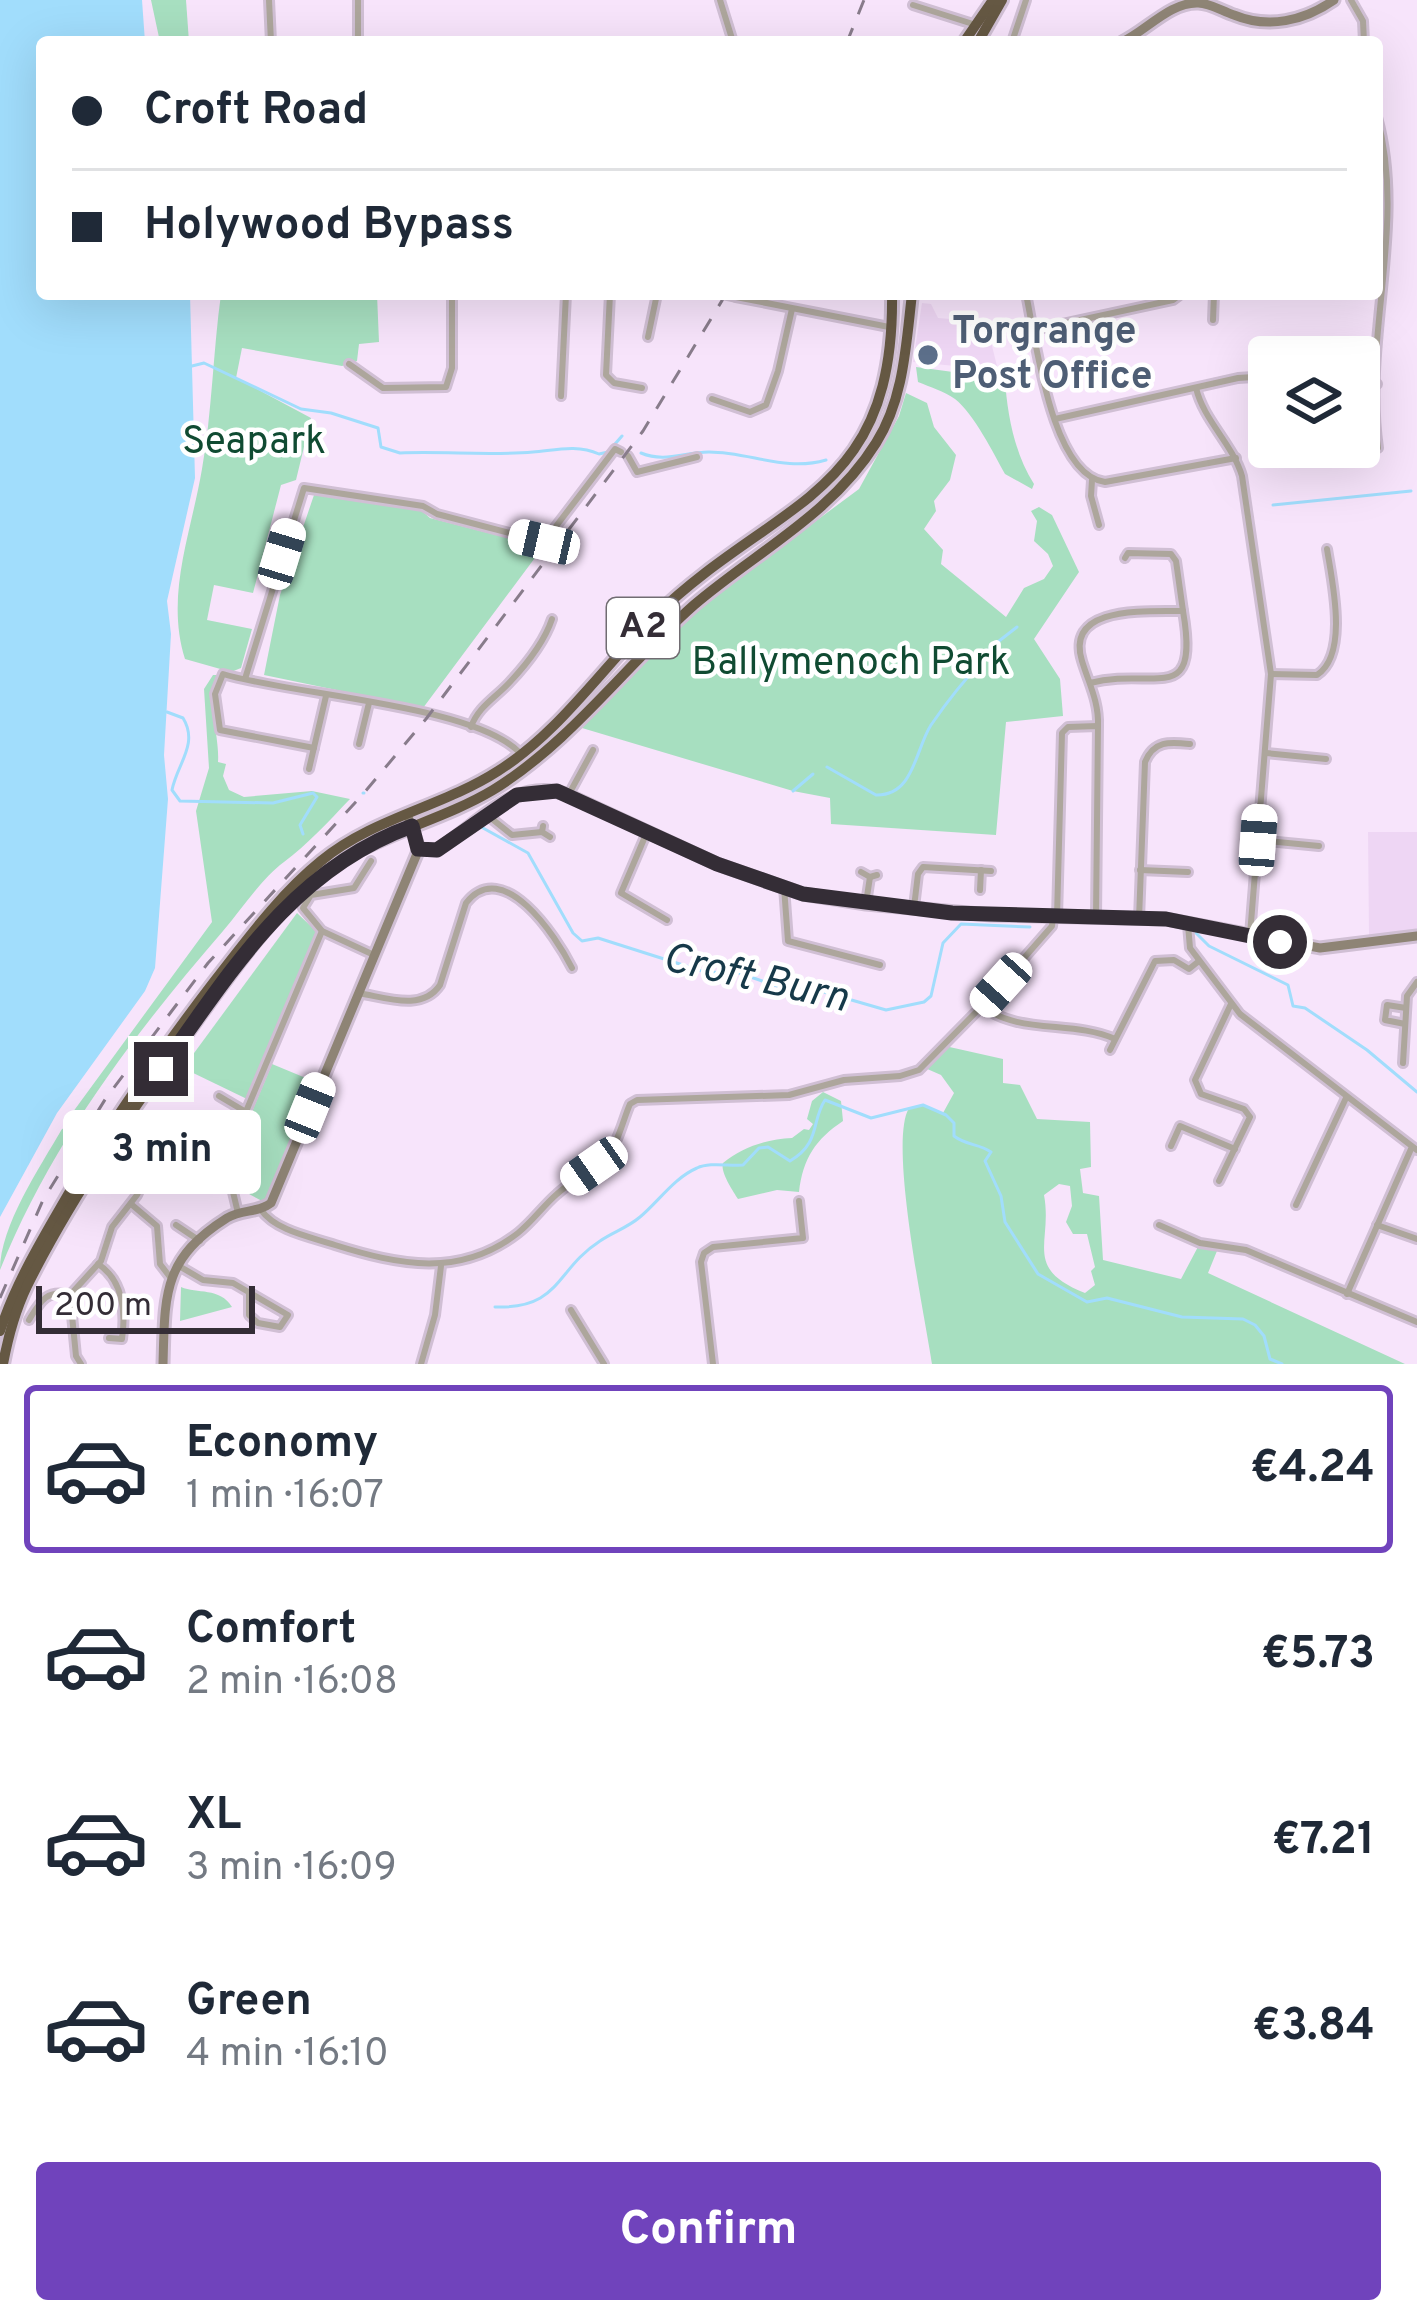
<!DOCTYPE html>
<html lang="en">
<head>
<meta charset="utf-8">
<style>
	:root { --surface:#fff; --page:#f2f2f3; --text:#1f2937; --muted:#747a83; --line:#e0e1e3; --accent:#7043bc }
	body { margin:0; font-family:Overpass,sans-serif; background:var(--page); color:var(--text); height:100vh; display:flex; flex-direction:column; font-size:45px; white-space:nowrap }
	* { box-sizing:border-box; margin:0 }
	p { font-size:39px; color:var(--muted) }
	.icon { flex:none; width:66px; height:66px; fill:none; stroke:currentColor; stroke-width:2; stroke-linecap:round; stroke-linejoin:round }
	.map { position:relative; height:1364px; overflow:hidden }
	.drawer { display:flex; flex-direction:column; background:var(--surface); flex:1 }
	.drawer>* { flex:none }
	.banner { position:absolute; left:36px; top:36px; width:1347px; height:264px; border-radius:12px; box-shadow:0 12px 48px #0002; display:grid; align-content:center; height:264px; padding:0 36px; background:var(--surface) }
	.controls { position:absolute; left:1248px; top:336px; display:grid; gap:24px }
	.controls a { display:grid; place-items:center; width:132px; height:132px; border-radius:12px; background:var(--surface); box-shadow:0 12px 48px #0002; font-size:60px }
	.scale { position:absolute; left:36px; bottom:30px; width:219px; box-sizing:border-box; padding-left:12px; border:6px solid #342d36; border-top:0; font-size:33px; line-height:42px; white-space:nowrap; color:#342d36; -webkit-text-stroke:9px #fff; paint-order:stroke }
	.end { position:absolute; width:54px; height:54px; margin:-27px; border:15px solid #342d36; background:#fff; box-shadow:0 0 0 6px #fff }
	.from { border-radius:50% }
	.bubble { position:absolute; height:84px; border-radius:12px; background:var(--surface); box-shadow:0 12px 48px #0002; font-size:39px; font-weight:700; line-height:84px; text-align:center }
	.car { position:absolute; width:36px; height:72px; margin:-36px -18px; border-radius:15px; box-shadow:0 0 9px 3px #0007; background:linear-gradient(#fff 24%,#345 0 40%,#fff 0 76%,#345 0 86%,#fff 0) }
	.banner b { display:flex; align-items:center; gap:42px; height:114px; font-size:45px }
	.banner b+b { border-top:3px solid var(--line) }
	.banner i { width:30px; height:30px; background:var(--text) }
	ul { padding:21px 0 0; list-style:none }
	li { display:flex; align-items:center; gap:36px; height:168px; margin:0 24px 18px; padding:0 12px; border:6px solid transparent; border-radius:12px }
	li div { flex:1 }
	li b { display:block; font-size:45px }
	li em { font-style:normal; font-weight:700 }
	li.current { border-color:var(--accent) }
	li>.icon { width:108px; height:108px; stroke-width:1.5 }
	.primary-button { display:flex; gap:24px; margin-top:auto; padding:24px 36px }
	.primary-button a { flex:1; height:138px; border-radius:12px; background:var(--accent); color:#fff; font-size:48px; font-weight:700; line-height:138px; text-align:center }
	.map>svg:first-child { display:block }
	.built { fill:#eed6f4 }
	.green { fill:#a7dfc0; fill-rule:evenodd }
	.water { fill:#a1ddfc }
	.pier { fill:#f7e4fb }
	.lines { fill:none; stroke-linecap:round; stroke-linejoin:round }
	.stream { stroke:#a1ddfc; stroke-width:3 }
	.street-casing { stroke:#d0bfd4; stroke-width:12 }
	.secondary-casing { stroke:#d0bfd4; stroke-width:15 }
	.highway-casing { stroke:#d0bfd4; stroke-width:16 }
	.street { stroke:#ada69c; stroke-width:6 }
	.secondary { stroke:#8e8475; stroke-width:9 }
	.highway { stroke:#655843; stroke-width:10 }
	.rail { stroke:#887c8b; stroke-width:3; stroke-dasharray:15 15; stroke-linecap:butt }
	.street-bridge-casing { stroke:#d0bfd4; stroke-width:12; stroke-linecap:butt }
	.street-bridge { stroke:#ada69c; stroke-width:6 }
	.route { stroke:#342d36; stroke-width:15 }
	.service-dot { fill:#5c6f8a; stroke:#fff; stroke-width:4.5 }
	.labels { text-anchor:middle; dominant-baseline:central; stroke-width:9; stroke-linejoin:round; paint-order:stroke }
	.shield { fill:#fff; stroke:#716c72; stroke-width:3 }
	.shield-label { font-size:36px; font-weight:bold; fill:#342d36 }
	.service-label { font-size:39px; font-weight:bold; fill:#4e5e75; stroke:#fff; text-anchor:start }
	.park-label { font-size:39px; fill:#104b32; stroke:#fff }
	.water-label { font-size:42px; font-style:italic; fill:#163949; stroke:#fff }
</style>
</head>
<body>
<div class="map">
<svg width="1417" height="1364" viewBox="0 0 1417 1364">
	<rect width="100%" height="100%" fill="#f7e4fb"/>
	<!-- built -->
	<g class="built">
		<polygon points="922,303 931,304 938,318 986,322 998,370 913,362"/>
		<polygon points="1368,832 1417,832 1417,931 1369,935"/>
	</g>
	<!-- green -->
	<g class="green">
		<polygon points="151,0 186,0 189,42 160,42"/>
		<path d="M221,294h156l2,48 -20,2 -2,17 -15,5 -100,-18 -6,30 75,40 -15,62 -15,5 -28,108 -39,-8 -7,35 45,9 -11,39 -10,4 -46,-13c-20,-64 6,-125 17,-190 10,-57 11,-117 19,-175z"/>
		<path d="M916,367l89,12c2,35 10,76 29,105l-2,5 -27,-15c-11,-20 -31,-60 -50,-75 -11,-8 -25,-12 -37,-17z"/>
		<polygon points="906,393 927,403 934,427 956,455 950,480 934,501 936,511 924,529 943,550 941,564 1006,617 1024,588 1044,579 1053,566 1048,554 1034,541 1037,521 1031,511 1039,507 1052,515 1079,572 1034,639 1060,679 1063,716 1006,722 996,835 831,824 830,798 793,791 582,728 619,686 708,601 859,489 899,416"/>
		<polygon points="314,495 422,511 430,518 543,547 423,708 264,675 280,595"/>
		<path d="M213,675h9c-18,20 -2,61 -4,87l8,2 -3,12 6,14 15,7 68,-6 38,8c-21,22 -44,47 -66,63 -23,17 -42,47 -61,69 -89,103 -172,212 -223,339 0,-44 40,-103 62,-141l8,-3v-10l142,-194 -16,-111 13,-43 -5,-79z"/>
		<polygon points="297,913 317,932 247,1099 187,1070 186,1064"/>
		<path d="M945,1046l58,13v24l17,2 17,34 53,3 1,45 -11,2 3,24 16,3 4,64 78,19 19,-36 19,3 -11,27 197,91h-473c-7,-48 -44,-221 -23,-256l14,-3 20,8 11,-20 -13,-18 -16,-7zM1059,1184l11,2 2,20 -6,16 7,12h14l8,33 -4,4 4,14 -10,8c-63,-25 -32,-50 -41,-98z"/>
		<polygon points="272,1064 313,1081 267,1199 262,1201 236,1187 238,1181 246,1184 256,1162 235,1152"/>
		<path d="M823,1092l18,9 2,20c-27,18 -40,37 -44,71l-22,-2 -39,9c-5,-8 -18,-27 -15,-36 19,-16 44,-24 69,-25l12,-9 5,1 4,-6 -6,-5 5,-18z"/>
		<path d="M181,1287c16,7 39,0 51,20l-52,14z"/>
	</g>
	<!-- water -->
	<polygon class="water" points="0,0 142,0 145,42 42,42 42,294 190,294 195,478 167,601 171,634 164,755 168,799 155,968 145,991 57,1113 0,1217"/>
	<!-- pier -->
	<polygon class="pier" points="159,975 150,994 62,1116 1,1223 47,1135"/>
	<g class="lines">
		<!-- stream -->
		<g class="stream">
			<path d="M192,366l12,-3 97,46 30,4 47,15 3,19 19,6c44,-2 89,3 133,-1 23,-2 44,-8 66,2l9,-2 14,-16"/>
			<path d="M641,453c24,10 43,-1 68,-1 41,0 76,20 117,8"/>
			<polyline points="1273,505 1411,491"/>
			<polyline points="990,648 1017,627"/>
			<path d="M167,712l16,6c16,26 -6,46 -11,72l8,11 93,2 40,-10 4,4 -17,28 3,9"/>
			<path d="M827,767l49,28c38,1 39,-45 55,-70 15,-22 35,-47 54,-67"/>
			<polyline points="793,791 813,774"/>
			<polyline points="363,793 364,793"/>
			<polyline points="483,828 528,853 573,933 582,941 598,938 705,972 739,973 777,986 817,990 886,1010 924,1002 931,996 943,943 961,924 1030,927"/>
			<polyline points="1196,933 1209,946 1288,985 1293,1006 1305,1008 1367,1050 1417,1092"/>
			<path d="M495,1307c66,2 60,-37 105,-66 13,-9 27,-13 40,-24 19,-16 34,-39 57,-49 12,-6 31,-2 46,-3l16,-17 9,-1 22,14c31,-18 21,-40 35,-61l46,18 52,-13 23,10 8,8v13c13,10 24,7 37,16l-6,9 16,35 4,26 33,52 49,28 20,-4 75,19 61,2 12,6 9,11 6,23 12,5"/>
		</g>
		<!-- street casing -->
		<g class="street-casing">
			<g id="street">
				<polyline points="269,0 271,42"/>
				<polyline points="720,0 733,42"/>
				<polyline points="1351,0 1363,21 1364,42"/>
				<polyline points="913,5 976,25"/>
				<polyline points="358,42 358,0"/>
				<polyline points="1012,42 1026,0"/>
				<path d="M1377,117c30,108 -15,221 1,331"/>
				<polyline points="610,294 606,375 614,383 642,388"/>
				<path d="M1026,294c10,46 25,181 79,188l131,-24"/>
				<polyline points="736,297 889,327"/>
				<polyline points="1213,320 1214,294"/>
				<polyline points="1034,330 1173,300 1181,294"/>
				<polyline points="648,337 657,294"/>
				<polyline points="349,364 383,388 446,387 452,368 452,294"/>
				<polyline points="1359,383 1377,384"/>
				<path d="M1196,388c8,33 36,55 46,88l29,198 -21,261"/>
				<polyline points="561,396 566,294"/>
				<polyline points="712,399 750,412 766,405 778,371 792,309"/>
				<polyline points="1055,419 1238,378 1269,376"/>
				<polyline points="1311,447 1325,459"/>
				<polyline points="628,456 637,472 697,457"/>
				<polyline points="1092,480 1091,496 1099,525"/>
				<polyline points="1125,558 1128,553 1171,554 1176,561 1183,611"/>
				<path d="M1271,674l46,1c32,-21 15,-94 10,-126"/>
				<polyline points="245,679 304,488 423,506 437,514 544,542 615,449 621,452"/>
				<path d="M1090,683c64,-17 110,26 93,-72 -33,1 -119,-7 -101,50 7,23 17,41 16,65"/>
				<path d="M471,727c7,-20 24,-29 38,-44 17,-18 35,-40 43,-64"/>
				<polyline points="359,744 369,703"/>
				<path d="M314,748l-94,-18 -5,-36 8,-20c70,21 252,31 297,79"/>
				<polyline points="1266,753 1326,759"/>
				<polyline points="309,769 326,696"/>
				<polyline points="569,794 593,750"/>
				<polyline points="487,815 512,835 542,832"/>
				<polyline points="543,826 542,832 550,837"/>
				<polyline points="647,832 621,893 667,920"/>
				<polyline points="1258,840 1319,846"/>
				<polyline points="371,861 354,888 311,895 303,908 322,931 374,955"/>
				<polyline points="1140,870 1188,872"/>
				<polyline points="861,872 870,877 877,875"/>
				<polyline points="784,887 788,941 880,965"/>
				<polyline points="980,890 981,870"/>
				<polyline points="866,903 870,877"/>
				<polyline points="914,907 918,874 923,867 991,871"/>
				<polyline points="1057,917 1062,733 1068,727 1098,726 1096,918"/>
				<path d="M1139,919l6,-157c9,-22 25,-20 45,-18"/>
				<polyline points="1188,925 1190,948 1240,1014 1417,1150"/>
				<path d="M358,993c27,4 64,19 82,-8l26,-82c37,-47 90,33 106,65"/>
				<path d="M982,1006c37,29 91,14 133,33"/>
				<polyline points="1405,1024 1385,1020 1387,1005 1406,1008"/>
				<polyline points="1110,1050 1155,961 1174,960 1189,969 1199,961"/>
				<polyline points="1403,1063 1407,996 1417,982"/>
				<polyline points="219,1096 246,1112"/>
				<polyline points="1171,1146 1180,1126 1235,1149"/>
				<polyline points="1219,1181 1250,1117 1244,1109 1201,1094 1195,1080 1231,1004"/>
				<polyline points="131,1204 157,1226 160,1264 170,1277"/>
				<polyline points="1296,1205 1346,1098"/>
				<path d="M261,1210c15,21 50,27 74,35 64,20 125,33 183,-12 15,-12 25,-27 39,-39 16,-15 37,-24 51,-40 11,-13 15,-34 22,-50l7,-4 152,-5 55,-15 56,-4 19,-6 63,-64 70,-80 1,-9"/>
				<polyline points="238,1213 228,1171 231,1147 322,931"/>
				<polyline points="176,1225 200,1241"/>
				<polyline points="1159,1225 1200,1243 1246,1250 1417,1322"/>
				<polyline points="1377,1225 1417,1239"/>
				<path d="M98,1264c25,16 28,48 24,75l-13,-1"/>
				<polyline points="179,1266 203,1280 233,1283 288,1315 280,1327 258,1323 249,1315 249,1293"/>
				<polyline points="1347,1294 1411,1149"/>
				<polyline points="571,1310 604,1364"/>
				<path d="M29,1320c11,-18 17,-31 41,-25"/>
				<polyline points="81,1364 76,1356 70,1295 101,1261 112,1227 137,1195 148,1171 147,1154 152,1145"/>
				<polyline points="421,1364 435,1315 441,1266"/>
				<polyline points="713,1364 701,1262 704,1253 713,1247 803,1238 799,1201"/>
			</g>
		</g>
		<!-- secondary casing -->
		<g class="secondary-casing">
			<g id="secondary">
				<path d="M1122,42c24,-11 48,-40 76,-39 12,0 24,8 36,12 34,14 70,6 100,-15"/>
				<path d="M419,849l18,1c41,-25 78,-75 131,-55l149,69 86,30 63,10 125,11 175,4 154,29 97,-12"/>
				<path d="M163,1364c2,-69 -1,-105 64,-146 15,-9 31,-5 44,-15l148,-354 -12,-35"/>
			</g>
		</g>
		<!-- highway casing -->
		<g class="highway-casing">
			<g id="highway">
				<polyline points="964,42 993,0"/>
				<polyline points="978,42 1002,0"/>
				<path d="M0,1331c16,-49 43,-93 69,-138 44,-73 92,-142 144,-210 33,-42 66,-88 108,-122 52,-43 121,-54 177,-90 61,-38 104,-103 155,-153 121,-119 242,-118 239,-324"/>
				<path d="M3,1364c5,-27 12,-53 24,-78 47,-94 110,-183 171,-268 35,-48 72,-101 117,-139 53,-44 121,-55 178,-89 77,-47 134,-126 201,-185 62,-53 138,-91 182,-162 28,-44 30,-99 36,-149"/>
			</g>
		</g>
		<!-- street -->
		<use href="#street" class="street"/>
		<!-- secondary -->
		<use href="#secondary" class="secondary"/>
		<!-- highway -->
		<use href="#highway" class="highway"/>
		<!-- rail -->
		<g class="rail">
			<polyline points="847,42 864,0"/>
			<polyline points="0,1298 43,1200 106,1098 208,963 364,793 426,719 643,431 726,294"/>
		</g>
		<!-- street-bridge casing -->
		<g class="street-bridge-casing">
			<polyline id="street-bridge" points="722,294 736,297"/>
		</g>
		<!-- street-bridge -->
		<use href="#street-bridge" class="street-bridge"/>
	</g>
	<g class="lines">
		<!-- route -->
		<path class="route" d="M161,1069c71,-99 132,-200 251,-243l6,23 19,1 80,-55 40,-4 160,73 86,30 149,19 214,6 114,23"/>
	</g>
	<!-- markers -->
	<circle class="service-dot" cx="928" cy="355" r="12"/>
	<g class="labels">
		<!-- shield labels -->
		<rect class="shield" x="607" y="598" width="72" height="60" rx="9"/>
		<g class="shield-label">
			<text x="643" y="628">A2</text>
		</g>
		<!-- service labels -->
		<g class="service-label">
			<text x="952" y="333">Torgrange<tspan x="952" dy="45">Post Office</tspan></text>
		</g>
		<!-- park labels -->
		<g class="park-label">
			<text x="254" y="443">Seapark</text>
			<text x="851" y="664">Ballymenoch Park</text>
		</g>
		<!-- water labels -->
		<g class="water-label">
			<text transform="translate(755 980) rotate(13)">Croft Burn</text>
		</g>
	</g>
</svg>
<div class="controls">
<a><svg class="icon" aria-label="layers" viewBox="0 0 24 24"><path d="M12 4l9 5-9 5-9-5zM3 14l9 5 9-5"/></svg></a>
</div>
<div class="scale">200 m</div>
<i class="end from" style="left:1280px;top:942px"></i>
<i class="end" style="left:161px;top:1069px"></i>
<div class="bubble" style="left:63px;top:1110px;width:198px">3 min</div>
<i class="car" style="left:544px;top:542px;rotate:283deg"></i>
<i class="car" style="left:282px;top:554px;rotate:17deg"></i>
<i class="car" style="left:1258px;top:840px;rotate:4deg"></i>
<i class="car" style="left:1001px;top:985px;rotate:222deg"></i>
<i class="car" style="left:310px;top:1108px;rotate:22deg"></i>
<i class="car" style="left:594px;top:1166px;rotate:235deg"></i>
<div class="banner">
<b><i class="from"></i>Croft Road</b>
<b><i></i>Holywood Bypass</b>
</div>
</div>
<section class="drawer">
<ul>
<li class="current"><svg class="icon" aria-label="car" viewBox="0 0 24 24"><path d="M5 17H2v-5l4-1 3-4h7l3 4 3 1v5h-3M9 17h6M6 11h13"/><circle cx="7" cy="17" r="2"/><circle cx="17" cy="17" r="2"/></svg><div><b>Economy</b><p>1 min · 16:07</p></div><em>€4.24</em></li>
<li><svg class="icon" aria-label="car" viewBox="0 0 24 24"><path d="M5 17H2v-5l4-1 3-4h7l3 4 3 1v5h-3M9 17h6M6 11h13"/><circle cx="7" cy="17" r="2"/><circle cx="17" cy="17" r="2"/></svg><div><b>Comfort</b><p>2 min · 16:08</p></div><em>€5.73</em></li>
<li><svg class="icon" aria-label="car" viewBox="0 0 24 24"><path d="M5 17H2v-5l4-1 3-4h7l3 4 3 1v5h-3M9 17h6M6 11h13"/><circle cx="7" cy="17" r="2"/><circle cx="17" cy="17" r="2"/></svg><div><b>XL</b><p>3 min · 16:09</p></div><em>€7.21</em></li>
<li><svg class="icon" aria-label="car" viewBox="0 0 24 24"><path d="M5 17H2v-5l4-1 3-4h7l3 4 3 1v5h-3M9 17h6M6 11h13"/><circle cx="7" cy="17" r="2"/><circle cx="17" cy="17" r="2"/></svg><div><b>Green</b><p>4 min · 16:10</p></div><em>€3.84</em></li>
</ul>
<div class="primary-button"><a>Confirm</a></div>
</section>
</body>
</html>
